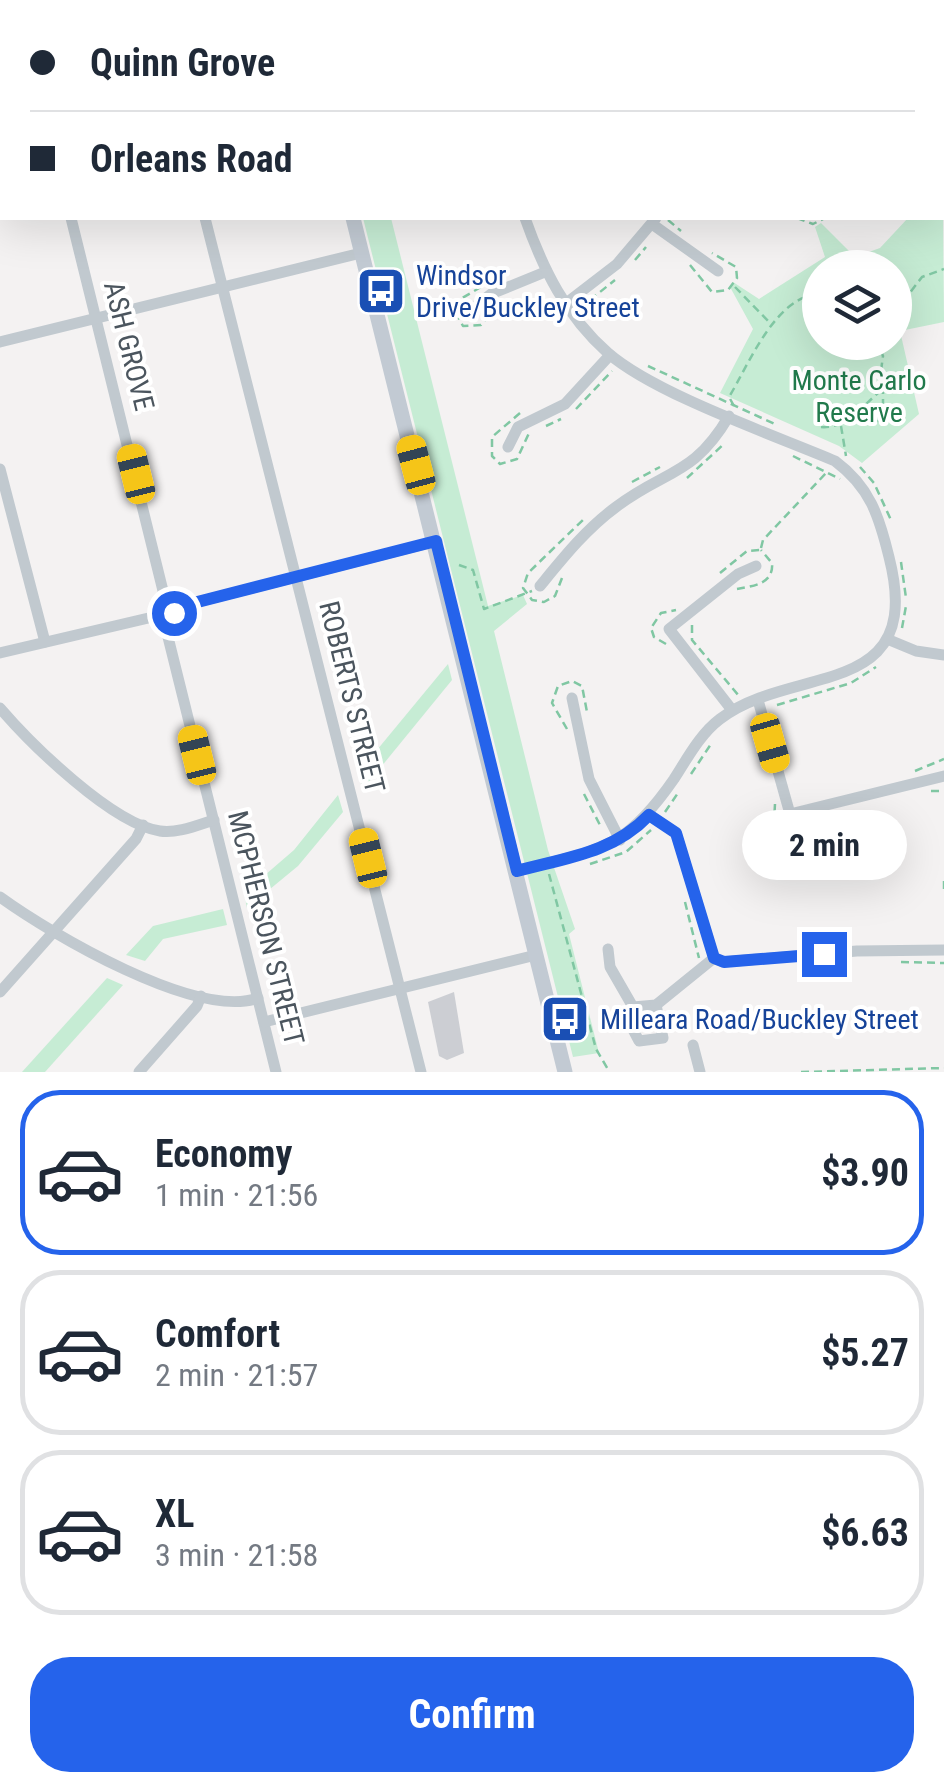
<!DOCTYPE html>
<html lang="en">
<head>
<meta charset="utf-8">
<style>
	:root { --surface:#fff; --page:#f2f2f3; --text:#1f2937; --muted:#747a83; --line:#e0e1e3; --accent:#2563eb }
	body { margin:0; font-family:"Roboto Condensed",sans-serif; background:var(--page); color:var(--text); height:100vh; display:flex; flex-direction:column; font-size:38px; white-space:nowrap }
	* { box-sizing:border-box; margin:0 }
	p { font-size:32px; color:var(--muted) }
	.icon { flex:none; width:55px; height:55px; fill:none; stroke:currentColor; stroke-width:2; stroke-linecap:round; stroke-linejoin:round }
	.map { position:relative; height:1072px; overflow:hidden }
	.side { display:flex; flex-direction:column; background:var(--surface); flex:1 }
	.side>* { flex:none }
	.hud { position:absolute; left:0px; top:0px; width:945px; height:220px; box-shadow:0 10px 40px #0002; display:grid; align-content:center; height:220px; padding:0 30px; background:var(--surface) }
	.buttons { position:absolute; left:802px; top:250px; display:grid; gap:20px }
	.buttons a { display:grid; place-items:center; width:110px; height:110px; border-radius:50%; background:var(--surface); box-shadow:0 10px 40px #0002; font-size:50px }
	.end { position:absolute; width:45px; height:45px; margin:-22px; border:12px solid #2563eb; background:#fff; box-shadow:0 0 0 5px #fff }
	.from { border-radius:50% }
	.bubble { position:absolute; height:70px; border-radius:35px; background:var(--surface); box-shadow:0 10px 40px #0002; font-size:32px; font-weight:700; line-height:70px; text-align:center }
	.car { position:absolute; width:30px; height:60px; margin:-30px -15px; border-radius:12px; box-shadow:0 0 8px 2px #0007; background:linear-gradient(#f5c518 24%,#345 0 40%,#f5c518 0 76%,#345 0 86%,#f5c518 0) }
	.hud b { display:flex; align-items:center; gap:35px; height:95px; font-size:38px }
	.hud b+b { border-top:2px solid var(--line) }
	.hud i { width:25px; height:25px; background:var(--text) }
	ul { padding:18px 0 0; list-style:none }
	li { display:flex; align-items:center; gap:30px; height:165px; margin:0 20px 15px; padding:0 10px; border:5px solid var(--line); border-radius:40px }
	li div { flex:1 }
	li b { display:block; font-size:38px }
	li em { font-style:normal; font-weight:700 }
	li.selected { border-color:var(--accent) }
	li>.icon { width:90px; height:90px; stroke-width:1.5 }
	.action { display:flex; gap:20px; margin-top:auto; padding:20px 30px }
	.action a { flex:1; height:115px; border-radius:40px; background:var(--accent); color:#fff; font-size:40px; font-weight:700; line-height:115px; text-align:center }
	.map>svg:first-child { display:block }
	.green { fill:#c6ecd4; fill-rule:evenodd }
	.building { fill:#ccced3 }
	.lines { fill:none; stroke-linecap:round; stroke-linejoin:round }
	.path { stroke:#80c7a3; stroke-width:2.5; stroke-dasharray:8 5; stroke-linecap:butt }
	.street { stroke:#c1c9cf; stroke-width:11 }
	.secondary { stroke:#c2cad3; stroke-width:15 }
	.route { stroke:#2563eb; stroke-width:12 }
	.labels { text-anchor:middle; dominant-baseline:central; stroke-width:8; stroke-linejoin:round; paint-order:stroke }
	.transit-label { font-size:28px; fill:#164399; stroke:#fff; text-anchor:start }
	.street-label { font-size:28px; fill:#4b555e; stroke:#fff }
	.park-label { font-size:28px; fill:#217a4c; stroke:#fff }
</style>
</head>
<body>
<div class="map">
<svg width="944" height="1072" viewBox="0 0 944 1072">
	<rect width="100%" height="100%" fill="#f4f2f2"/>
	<!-- green -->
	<g class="green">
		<path d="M943,203l1,119 -44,9 19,83 -57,49 -23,-17 -119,-53 33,-64 -23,-42 3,-5 26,17 66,-42 -10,-30 6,-4 34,34 25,-9 28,-30h34zM820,268h75v74h-75z"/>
		<polygon points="363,218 391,218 488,606 523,595 527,604 494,631 548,850 575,929 569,934 599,1053 573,1057"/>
		<polygon points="448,664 452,680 363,789 358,773"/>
		<polygon points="338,795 343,812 298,866 247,908 244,893 294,850"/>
		<polygon points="223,909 227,925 163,939 145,961 126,955 153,926"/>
		<polygon points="107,978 123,985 45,1072 22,1072"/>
	</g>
	<!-- building -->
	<polygon class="building" points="454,992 464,1053 447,1060 439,1056 428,1002"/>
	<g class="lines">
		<!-- path -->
		<g class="path">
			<polyline points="497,0 499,2"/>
			<polyline points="612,2 612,0"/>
			<polyline points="637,2 637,0"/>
			<polyline points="942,170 944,173"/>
			<polyline points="942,204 944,206"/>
			<polyline points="797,218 813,224 825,218"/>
			<polyline points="668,220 681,231"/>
			<polyline points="635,260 646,247"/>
			<polyline points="690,265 712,292 728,290 737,278 736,267 712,253"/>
			<polyline points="481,287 457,301 456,313 463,326 481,325 498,303"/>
			<polyline points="735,287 771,324"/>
			<polyline points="590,300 615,280"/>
			<polyline points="895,312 922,277 944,269"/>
			<polyline points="648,366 777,425"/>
			<path d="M734,406l-5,-9c20,-33 47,-102 91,-103"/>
			<polyline points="576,409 612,371"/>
			<polyline points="520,413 492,437 492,456 500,464 517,459 529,433"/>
			<polyline points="845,422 883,421 883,388"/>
			<polyline points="546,426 561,419"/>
			<polyline points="841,426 846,456"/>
			<path d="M821,427c23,2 41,-20 57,-34l5,-37 -6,-14"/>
			<polyline points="793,456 840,479"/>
			<polyline points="860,467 874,483 891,520"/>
			<polyline points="687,478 725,443"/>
			<polyline points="632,482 660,467"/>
			<polyline points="761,548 763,540 827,472"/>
			<polyline points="901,562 906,598"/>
			<polyline points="459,565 473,570 484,609 532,591"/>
			<polyline points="720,573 747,551 760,550"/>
			<polyline points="562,578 555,596 544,602 532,600 523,588 528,573 586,517"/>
			<path d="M737,589c16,-3 37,-5 35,-26l-11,-13"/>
			<polyline points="692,625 692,640 739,696"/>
			<polyline points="902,628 906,606"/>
			<polyline points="666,644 654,637 651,628 661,613 676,610"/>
			<polyline points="777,705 851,683 876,667"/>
			<polyline points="567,729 552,703 558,686 572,681 582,686 587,712"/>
			<polyline points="915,771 944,759"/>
			<polyline points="691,774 711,744"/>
			<polyline points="931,791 944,791"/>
			<polyline points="584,794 601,827"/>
			<polyline points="775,804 774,821 786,831 800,829 811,820"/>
			<polyline points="665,812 678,793"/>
			<polyline points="590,864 626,852 651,830"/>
			<polyline points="549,874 596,1049 609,1071"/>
			<polyline points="944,881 944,894"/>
			<polyline points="685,902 699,958"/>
			<polyline points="901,962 944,963"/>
			<polyline points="801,1072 944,1068"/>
		</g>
		<!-- street -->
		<g class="street">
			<polyline points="33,0 33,2"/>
			<polyline points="525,0 527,2"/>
			<polyline points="750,0 751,2"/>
			<polyline points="883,0 883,2"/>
			<polyline points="128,2 138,0"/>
			<polyline points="160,2 161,0"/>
			<polyline points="624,2 624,0"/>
			<polyline points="0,34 2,33"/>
			<polyline points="942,83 944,82"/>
			<polyline points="942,188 944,190"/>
			<polyline points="71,218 166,603"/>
			<polyline points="205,218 421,1072"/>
			<polyline points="652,224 718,271"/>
			<polyline points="565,304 617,264 656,218"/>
			<polyline points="473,308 491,294 545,272"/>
			<polyline points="0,342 361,253"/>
			<polyline points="508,447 518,427 565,404 610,355"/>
			<polyline points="0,469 45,642"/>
			<path d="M540,586c23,-28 46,-57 76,-79 50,-38 77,-30 113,-91"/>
			<circle cx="166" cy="612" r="9"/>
			<polyline points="174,608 437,541"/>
			<polyline points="164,621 276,1072"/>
			<polyline points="887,639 916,651 944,655"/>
			<polyline points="0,653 157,616"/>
			<polyline points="572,698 589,779 620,840"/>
			<polyline points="758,700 790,814 944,776"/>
			<path d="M0,708c31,36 112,116 160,123 16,3 38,-6 54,-11"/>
			<polyline points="732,710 669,629 738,574 756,566"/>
			<polyline points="649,815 676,833 714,958 723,962 857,951 944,950"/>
			<path d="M517,871c81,-22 106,-18 157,-92 13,-20 26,-45 46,-60 73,-56 206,-17 169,-162 -10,-41 -19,-70 -54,-96 -61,-26 -180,-67 -227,-108 -42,-37 -65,-84 -83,-135"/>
			<path d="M0,897c51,37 197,123 258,101"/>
			<polyline points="608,949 610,967 633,1007 656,1005 714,958"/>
			<polyline points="0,992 136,839 143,825"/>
			<polyline points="633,1007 629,1022 639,1041 663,1038 656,1005"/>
			<polyline points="264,1022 536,955"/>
			<polyline points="693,1045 700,1072"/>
			<polyline points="139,1072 197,1006 201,996"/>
		</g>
		<!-- secondary -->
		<g class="secondary">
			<polyline points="297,0 298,2"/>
			<polyline points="353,218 565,1072"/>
		</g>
	</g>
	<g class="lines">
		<!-- route -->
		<path class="route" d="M174,613v-5l262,-67 81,330c48,-13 96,-18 132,-56l27,18 38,125 10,4 100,-8"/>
	</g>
	<!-- icons -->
	<defs>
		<g id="bus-square" transform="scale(2.5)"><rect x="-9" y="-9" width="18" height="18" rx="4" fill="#1a4fb4" stroke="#fff"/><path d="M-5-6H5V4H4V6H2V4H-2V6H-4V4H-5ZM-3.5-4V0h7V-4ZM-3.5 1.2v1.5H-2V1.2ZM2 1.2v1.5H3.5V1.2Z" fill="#fff"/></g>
	</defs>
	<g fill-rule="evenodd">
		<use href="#bus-square" x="381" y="291"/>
		<use href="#bus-square" x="565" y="1019"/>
	</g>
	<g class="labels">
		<!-- transit labels -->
		<g class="transit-label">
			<text x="416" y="275">Windsor<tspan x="416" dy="32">Drive/Buckley Street</tspan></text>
			<text x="600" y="1019">Milleara Road/Buckley Street</text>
		</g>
		<!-- street labels -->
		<g class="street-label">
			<text transform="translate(129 346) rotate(76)">ASH GROVE</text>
			<text transform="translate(352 697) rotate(76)">ROBERTS STREET</text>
			<text transform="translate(266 928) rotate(76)">MCPHERSON STREET</text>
		</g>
		<!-- park labels -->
		<g class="park-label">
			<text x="859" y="380">Monte Carlo<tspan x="859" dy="32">Reserve</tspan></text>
		</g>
	</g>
</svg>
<div class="buttons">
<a><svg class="icon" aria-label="layers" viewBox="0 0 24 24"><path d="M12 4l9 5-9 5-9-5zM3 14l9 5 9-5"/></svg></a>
</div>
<i class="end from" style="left:174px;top:613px"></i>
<i class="end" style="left:824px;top:954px"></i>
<div class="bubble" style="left:742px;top:810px;width:165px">2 min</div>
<i class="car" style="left:416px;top:465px;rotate:345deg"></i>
<i class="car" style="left:136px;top:474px;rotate:346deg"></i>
<i class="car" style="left:770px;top:743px;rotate:164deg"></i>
<i class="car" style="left:197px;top:755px;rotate:346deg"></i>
<i class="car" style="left:368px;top:858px;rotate:346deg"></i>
<div class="hud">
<b><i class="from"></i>Quinn Grove</b>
<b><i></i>Orleans Road</b>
</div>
</div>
<section class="side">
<ul>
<li class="selected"><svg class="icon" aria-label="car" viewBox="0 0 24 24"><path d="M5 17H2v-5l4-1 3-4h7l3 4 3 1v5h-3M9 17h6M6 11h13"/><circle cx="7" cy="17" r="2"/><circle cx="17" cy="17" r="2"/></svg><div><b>Economy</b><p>1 min · 21:56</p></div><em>$3.90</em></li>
<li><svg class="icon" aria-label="car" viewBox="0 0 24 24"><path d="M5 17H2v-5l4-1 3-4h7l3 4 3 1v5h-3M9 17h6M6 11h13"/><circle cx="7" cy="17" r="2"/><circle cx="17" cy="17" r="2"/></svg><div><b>Comfort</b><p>2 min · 21:57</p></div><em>$5.27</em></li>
<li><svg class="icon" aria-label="car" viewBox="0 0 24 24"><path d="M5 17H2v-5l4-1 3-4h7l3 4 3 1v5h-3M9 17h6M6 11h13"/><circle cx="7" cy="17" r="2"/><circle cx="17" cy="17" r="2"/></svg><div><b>XL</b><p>3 min · 21:58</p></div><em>$6.63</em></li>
</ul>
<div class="action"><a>Confirm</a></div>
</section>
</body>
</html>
